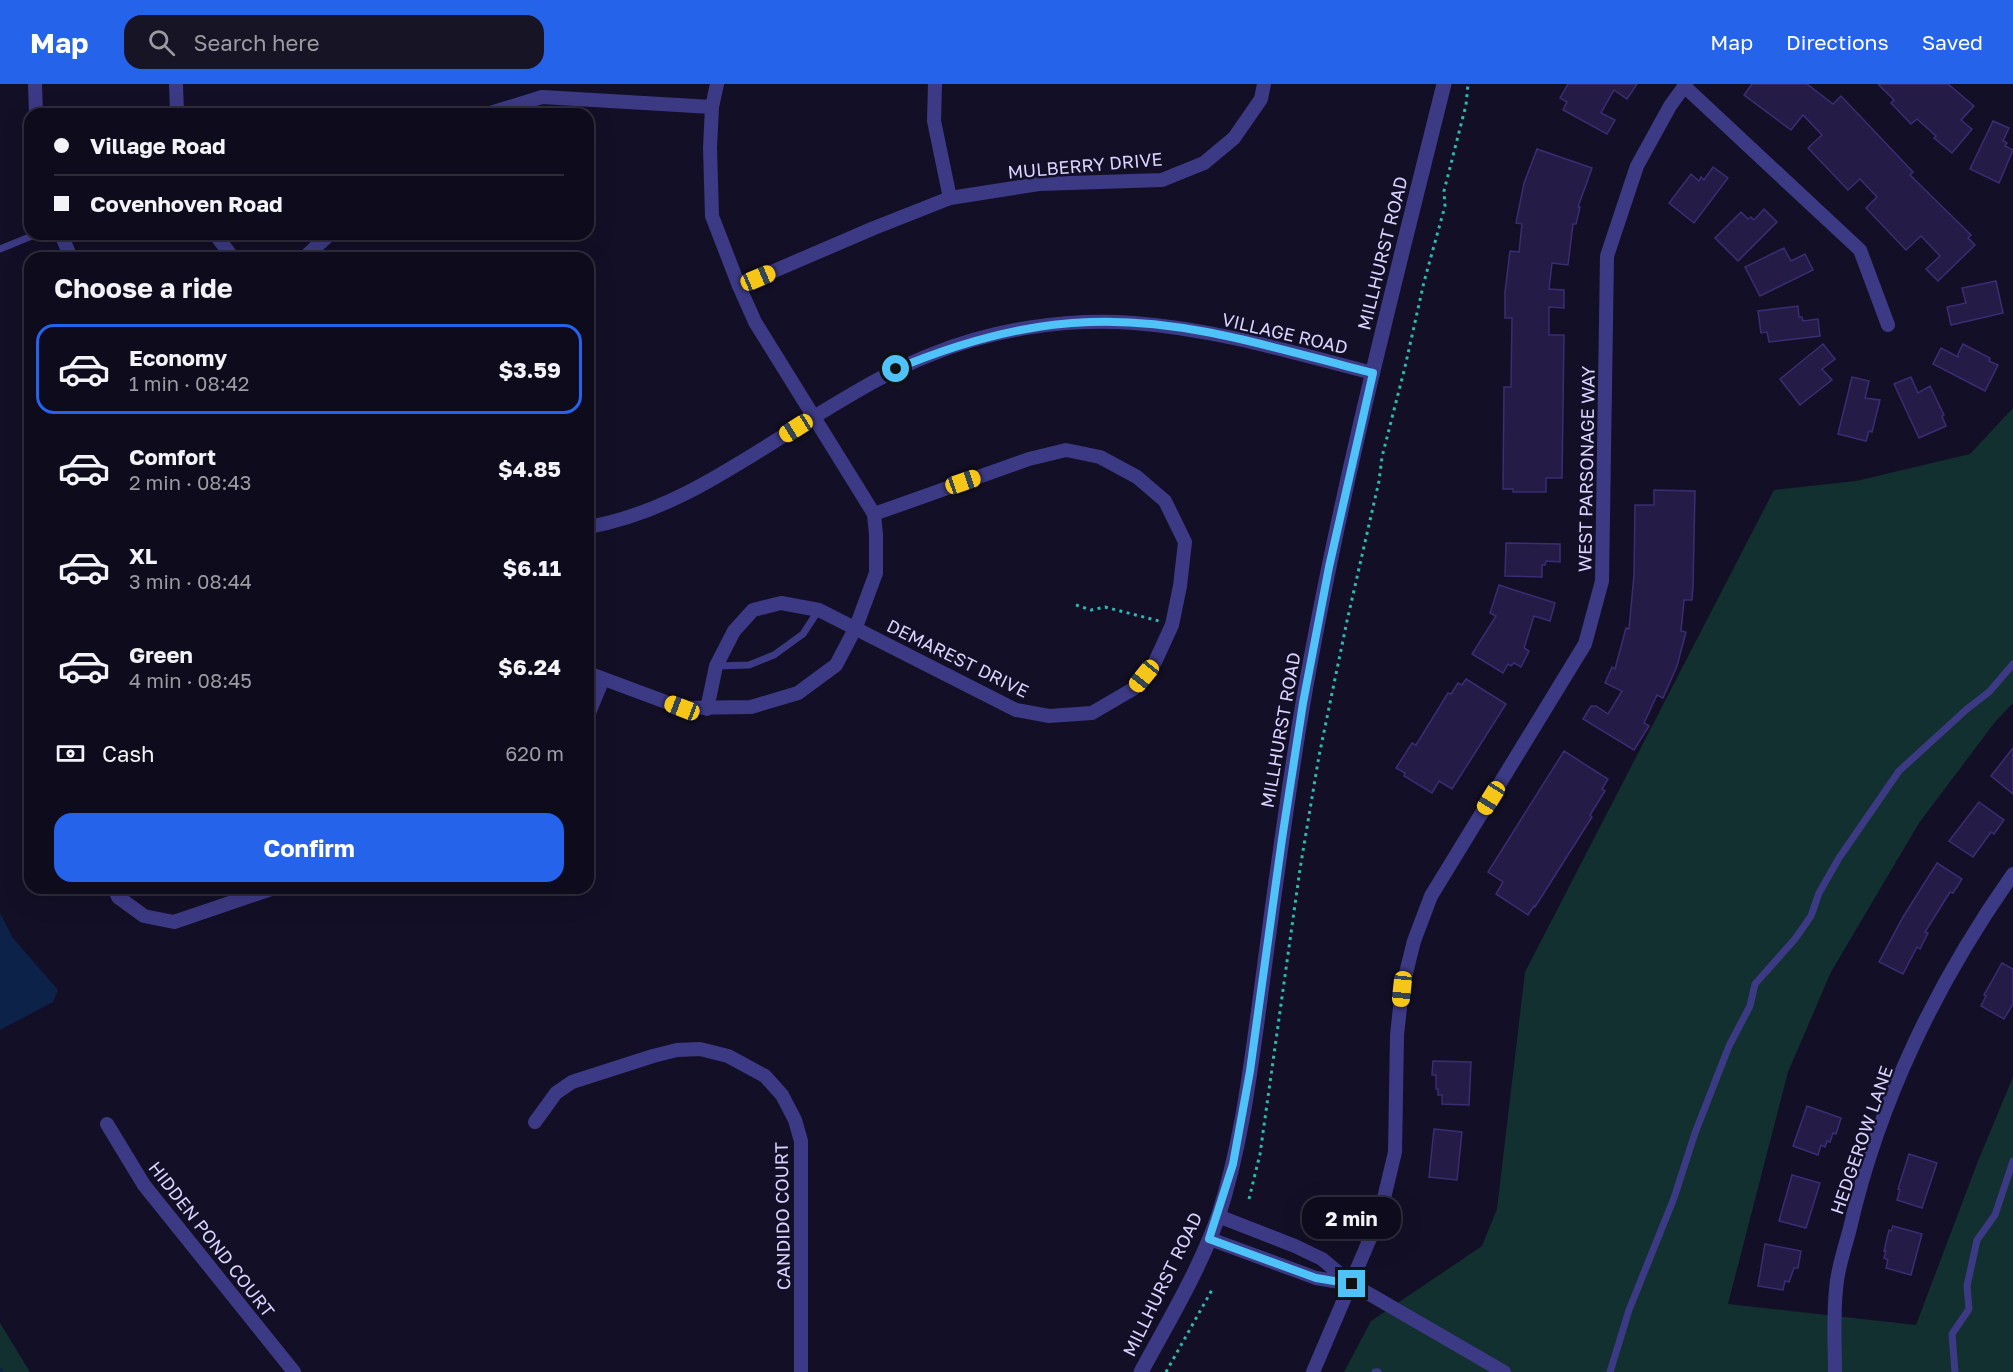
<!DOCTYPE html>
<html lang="en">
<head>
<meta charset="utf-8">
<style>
	:root { --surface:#0e0b1c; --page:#171425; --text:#f1f3f6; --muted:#9b9ba3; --line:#2e2b3b; --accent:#2563eb }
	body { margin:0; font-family:"Golos Text",sans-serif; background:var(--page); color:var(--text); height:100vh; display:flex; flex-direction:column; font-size:22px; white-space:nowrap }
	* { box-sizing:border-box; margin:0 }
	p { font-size:20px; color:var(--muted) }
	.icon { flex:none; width:33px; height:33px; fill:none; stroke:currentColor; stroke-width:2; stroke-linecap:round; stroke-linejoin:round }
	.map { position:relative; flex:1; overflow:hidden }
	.side { position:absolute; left:24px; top:168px; width:570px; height:642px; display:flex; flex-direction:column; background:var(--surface); border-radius:18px; box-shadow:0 6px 24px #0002,0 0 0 2px var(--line) }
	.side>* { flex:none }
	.hud { position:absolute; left:24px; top:24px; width:570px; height:132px; border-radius:18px; box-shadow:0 6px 24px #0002,0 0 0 2px var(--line); display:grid; align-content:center; height:132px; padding:0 30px; background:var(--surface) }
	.end { position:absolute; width:27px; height:27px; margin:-14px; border:8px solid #4fc3f7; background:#111; box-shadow:0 0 0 3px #111 }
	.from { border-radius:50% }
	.bubble { position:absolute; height:42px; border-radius:18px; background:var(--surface); box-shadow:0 6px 24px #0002,0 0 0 2px var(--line); font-size:20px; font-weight:700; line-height:42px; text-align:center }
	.car { position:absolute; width:18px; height:36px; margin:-18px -9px; border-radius:8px; box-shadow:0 0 4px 2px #0007; background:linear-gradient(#f5c518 24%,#345 0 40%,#f5c518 0 76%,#345 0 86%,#f5c518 0) }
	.hud b { display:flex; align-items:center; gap:21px; height:57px; font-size:22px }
	.hud b+b { border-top:2px solid var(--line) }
	.hud i { width:15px; height:15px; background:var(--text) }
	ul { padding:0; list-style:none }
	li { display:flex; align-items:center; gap:18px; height:90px; margin:0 12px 9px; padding:0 18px; border:3px solid transparent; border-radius:18px }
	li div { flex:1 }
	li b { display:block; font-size:22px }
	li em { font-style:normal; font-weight:700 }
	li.on { border-color:var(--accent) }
	li>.icon { width:54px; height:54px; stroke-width:1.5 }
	h2 { padding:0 30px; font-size:27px; line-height:72px }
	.pay { display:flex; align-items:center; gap:15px; height:66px; padding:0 30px; font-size:22px }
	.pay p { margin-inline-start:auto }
	.button { display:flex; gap:12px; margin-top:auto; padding:12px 30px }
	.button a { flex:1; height:69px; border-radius:18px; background:var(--accent); color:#fff; font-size:24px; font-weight:700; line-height:69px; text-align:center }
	header { display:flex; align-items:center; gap:36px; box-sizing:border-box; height:84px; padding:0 30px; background:var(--accent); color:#fff }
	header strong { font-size:28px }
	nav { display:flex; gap:33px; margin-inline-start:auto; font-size:21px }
	.search { width:420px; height:54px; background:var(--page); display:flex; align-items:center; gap:15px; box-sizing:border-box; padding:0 21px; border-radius:18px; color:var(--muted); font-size:22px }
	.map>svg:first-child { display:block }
	.green { fill:#12302f }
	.water { fill:#0c2248 }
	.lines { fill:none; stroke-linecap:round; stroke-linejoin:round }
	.stream { stroke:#0c2248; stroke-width:5 }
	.building { fill:#241b47; stroke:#3b2d73; stroke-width:1.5 }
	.path { stroke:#2fb8b0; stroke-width:3; stroke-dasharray:3 4.5; stroke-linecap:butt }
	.service { stroke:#3d3a85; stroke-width:7 }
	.minor { stroke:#3d3a85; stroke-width:14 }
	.tertiary { stroke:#3d3a85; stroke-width:15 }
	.route { stroke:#4fc3f7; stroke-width:8 }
	.labels { text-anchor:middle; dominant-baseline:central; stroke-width:5; stroke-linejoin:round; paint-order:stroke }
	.street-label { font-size:18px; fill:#d9d4ff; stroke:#130f26 }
</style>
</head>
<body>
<header>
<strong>Map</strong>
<div class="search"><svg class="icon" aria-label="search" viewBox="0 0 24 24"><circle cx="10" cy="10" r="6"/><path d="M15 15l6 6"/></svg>Search here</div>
<nav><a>Map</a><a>Directions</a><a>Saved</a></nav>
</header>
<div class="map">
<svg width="2013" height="1288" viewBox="0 0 2013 1288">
	<rect width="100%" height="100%" fill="#130f26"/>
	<!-- green -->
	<g class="green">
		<polygon points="2013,324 2013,619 1995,638 1919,739 1831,888 1788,988 1728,1220 1916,1241 1978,1077 2013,993 2013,1288 1344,1288 1371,1237 1482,1162 1497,1125 1525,888 1774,406 1856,397 1970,370"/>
		<polygon points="0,1239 30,1288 0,1288"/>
	</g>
	<!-- water -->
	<polygon class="water" points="0,829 13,854 58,906 53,918 0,946"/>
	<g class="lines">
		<!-- stream -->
		<polyline class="stream" points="0,1286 1,1288"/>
	</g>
	<!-- building -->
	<g class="building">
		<polygon points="1568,0 1637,0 1627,15 1614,6 1601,29 1615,36 1607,50 1563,26 1567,18 1560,14"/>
		<polygon points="1752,0 1807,0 1833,20 1841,12 1913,88 1910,91 1971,151 1968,154 1975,161 1938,197 1926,185 1940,172 1921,152 1906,166 1866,124 1877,113 1860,95 1848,106 1808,64 1822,51 1803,31 1791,46 1744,11"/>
		<polygon points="1878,0 1948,0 1974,22 1961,36 1972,45 1952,69 1934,54 1936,52 1917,35 1911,40 1891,19 1894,16"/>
		<polygon points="1993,37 2009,44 2003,57 2007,59 2005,62 2013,66 1999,99 1970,85"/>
		<polygon points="1537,65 1592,84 1578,123 1580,123 1576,140 1573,140 1568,181 1552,179 1549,205 1564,206 1564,224 1549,223 1549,251 1564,251 1562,394 1546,394 1546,408 1513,408 1513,405 1503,405 1504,303 1511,303 1512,234 1505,234 1505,208 1510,167 1519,168 1522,140 1516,139 1524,99"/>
		<polygon points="1713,83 1728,94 1694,139 1669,119 1691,90 1699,97 1701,93 1704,96"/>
		<polygon points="1764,125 1777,138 1738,177 1715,154 1741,128 1748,135 1751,133 1754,136"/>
		<polygon points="1784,164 1791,177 1805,170 1813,186 1760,212 1745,183"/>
		<polygon points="1996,197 2003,229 1951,241 1947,223 1966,219 1962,204"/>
		<polygon points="1798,222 1799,233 1802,233 1803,237 1818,235 1820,252 1769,258 1767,248 1761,249 1758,227"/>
		<polygon points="1823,260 1835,275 1822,285 1832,296 1800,321 1780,295"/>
		<polygon points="1963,260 1990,274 1989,277 1998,281 1985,307 1933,280 1941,264 1958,273 1958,270"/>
		<polygon points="1852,293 1869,297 1865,314 1880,316 1872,348 1869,347 1866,357 1838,350"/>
		<polygon points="1911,293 1918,309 1930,302 1944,331 1942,332 1946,342 1919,354 1894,300"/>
		<polygon points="1654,406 1695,407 1693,501 1692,516 1684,516 1681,547 1686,548 1677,582 1663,614 1657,611 1644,639 1649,642 1634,666 1583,635 1591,622 1596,622 1608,630 1622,607 1605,599 1612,583 1615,585 1626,544 1629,545 1634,491 1635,421 1654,421"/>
		<polygon points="1506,459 1560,460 1560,478 1546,477 1545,481 1542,481 1542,493 1505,492"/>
		<polygon points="1499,501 1555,519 1550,537 1534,532 1524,564 1529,567 1521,583 1514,579 1511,582 1508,580 1503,589 1472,570 1496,532 1490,529"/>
		<polygon points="1466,595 1506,620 1452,705 1439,697 1432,709 1404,692 1405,689 1396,684 1412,659 1416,661 1448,609 1451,610 1458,599 1462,601"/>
		<polygon points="2013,664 2013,710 1991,692"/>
		<polygon points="1564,667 1608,695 1602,705 1605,707 1590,731 1592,733 1535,823 1534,822 1528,831 1496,810 1503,798 1488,788"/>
		<polygon points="1979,718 2004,736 1994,750 1991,748 1973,773 1949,757"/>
		<polygon points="1937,779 1962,795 1953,809 1950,808 1925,848 1928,849 1920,865 1917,863 1903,890 1879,878 1903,833"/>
		<polygon points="2002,879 2013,885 2013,920 2004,935 1981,922 1986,912 1984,911"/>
		<polygon points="1433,977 1471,978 1469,1021 1442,1020 1442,1011 1438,1011 1438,1005 1436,1005 1436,991 1432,991"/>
		<polygon points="1807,1022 1841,1034 1836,1050 1833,1049 1830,1058 1827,1057 1825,1063 1821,1061 1818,1071 1793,1062"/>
		<polygon points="1434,1045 1462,1048 1457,1096 1429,1093"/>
		<polygon points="1909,1070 1937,1079 1922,1124 1897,1116 1900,1106 1898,1105"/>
		<polygon points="1792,1091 1820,1099 1806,1144 1779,1137"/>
		<polygon points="1893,1142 1922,1150 1911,1191 1886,1184 1888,1176 1884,1174 1886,1167 1884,1167 1889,1146 1891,1147"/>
		<polygon points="1765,1160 1801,1167 1798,1184 1794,1184 1789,1198 1785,1197 1783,1206 1758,1202"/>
	</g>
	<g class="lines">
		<!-- path -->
		<g class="path">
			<polyline points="1076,521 1091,526 1105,523 1159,537"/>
			<polyline points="1249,1115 1260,1070 1300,785 1319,672 1347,537 1379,397 1382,373 1405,283 1424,198 1445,122 1444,107 1466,21 1468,0"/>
			<polyline points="1166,1288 1213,1204"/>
		</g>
		<!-- service -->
		<g class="service">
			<polyline points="0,165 37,150"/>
			<polyline points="716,582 749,581 774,571 803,550 818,527"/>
			<polyline points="1375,1288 1378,1288"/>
			<polyline points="1610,1288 1629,1226 1674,1114 1695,1049 1729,962 1750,922 1755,900 1795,855 1811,832 1819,809 1839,774 1899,687 1967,625 1989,608 2013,580"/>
			<polyline points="1955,1288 1952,1250 1969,1225 1967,1202 1977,1156 1995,1131 2013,1077"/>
		</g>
		<!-- minor -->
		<g class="minor">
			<polyline points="35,0 36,30"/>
			<polyline points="176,0 177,30"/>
			<polyline points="935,0 934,37 950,114"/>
			<polyline points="1684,2 1860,166 1888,241"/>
			<polyline points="487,30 542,13 712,23"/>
			<polyline points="61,150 71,174"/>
			<polyline points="215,150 233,174"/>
			<polyline points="304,174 330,150"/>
			<polyline points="739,202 874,144 950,114 1039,100 1162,96 1204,79 1234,54 1261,15 1264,0"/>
			<path d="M588,443c86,-15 154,-67 226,-110 38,-23 75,-46 116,-62 63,-26 136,-37 204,-32 81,6 161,30 239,50"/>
			<polyline points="588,589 682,624 751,623 798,609 836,581 856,543 876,489 876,451 874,430 755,238 739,202 712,132 710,64 712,23 717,0"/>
			<polyline points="707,625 716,582 734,547 753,526 781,519 819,526 1016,626 1049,632 1092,629 1133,605 1155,578 1172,541 1180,502 1185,458 1165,417 1137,393 1100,373 1066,366 1029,375 874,430"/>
			<polyline points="588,631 603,595"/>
			<polyline points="114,804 118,813 144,832 174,838 274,804"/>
			<polyline points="535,1038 556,1009 572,998 653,972 677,966 700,965 728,972 765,992 782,1011 795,1036 801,1057 801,1288"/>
			<polyline points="107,1040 144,1101 294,1288"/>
			<polyline points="1210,1155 1316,1194 1352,1200 1322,1175 1295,1162 1218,1132"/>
			<polyline points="1352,1200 1504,1288"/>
			<polyline points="1313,1288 1380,1131 1395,1068 1397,951 1402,905 1414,857 1431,812 1585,560 1602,497 1607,172 1637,82 1670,22 1686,0"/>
			<path d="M1835,1288c0,-27 -2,-55 1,-82 1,-21 9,-42 14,-62 29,-127 88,-248 163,-354"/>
		</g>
		<!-- tertiary -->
		<path class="tertiary" d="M1141,1288c27,-50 58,-101 77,-155 23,-70 32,-144 42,-217 13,-99 26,-198 43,-297 36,-208 90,-414 141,-619"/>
	</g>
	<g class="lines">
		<!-- route -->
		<path class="route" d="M896,285c62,-26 126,-45 194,-47 96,-4 191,28 283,51l-44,194 -26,136 -21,136 -32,232 -17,93 -24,75 107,39 36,6"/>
	</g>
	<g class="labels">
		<!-- street labels -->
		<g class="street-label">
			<text transform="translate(1085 81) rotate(-5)">MULBERRY DRIVE</text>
			<text transform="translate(1382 169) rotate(-76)">MILLHURST ROAD</text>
			<text transform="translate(1285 249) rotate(13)">VILLAGE ROAD</text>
			<text transform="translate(1586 385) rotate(-89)">WEST PARSONAGE WAY</text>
			<text transform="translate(958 574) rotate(26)">DEMAREST DRIVE</text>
			<text transform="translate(1280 646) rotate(-80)">MILLHURST ROAD</text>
			<text transform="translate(1861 1056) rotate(-71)">HEDGEROW LANE</text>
			<text transform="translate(782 1132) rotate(-91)">CANDIDO COURT</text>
			<text transform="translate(212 1155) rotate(52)">HIDDEN POND COURT</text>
			<text transform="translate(1162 1200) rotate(-64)">MILLHURST ROAD</text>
		</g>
	</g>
</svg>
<i class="end from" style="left:896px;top:285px"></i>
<i class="end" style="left:1352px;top:1200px"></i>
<div class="bubble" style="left:1302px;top:1113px;width:99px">2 min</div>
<i class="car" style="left:758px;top:194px;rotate:67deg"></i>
<i class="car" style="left:796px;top:344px;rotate:238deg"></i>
<i class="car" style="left:963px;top:398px;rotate:71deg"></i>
<i class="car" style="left:1144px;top:592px;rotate:219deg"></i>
<i class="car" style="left:682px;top:624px;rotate:291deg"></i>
<i class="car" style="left:1491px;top:714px;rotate:212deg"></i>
<i class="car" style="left:1402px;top:905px;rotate:186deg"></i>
<div class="hud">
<b><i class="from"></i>Village Road</b>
<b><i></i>Covenhoven Road</b>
</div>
<section class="side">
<h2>Choose a ride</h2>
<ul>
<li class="on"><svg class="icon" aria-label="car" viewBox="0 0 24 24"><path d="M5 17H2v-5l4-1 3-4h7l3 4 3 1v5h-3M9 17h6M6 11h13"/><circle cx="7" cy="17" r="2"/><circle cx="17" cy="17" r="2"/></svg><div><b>Economy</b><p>1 min · 08:42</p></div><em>$3.59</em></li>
<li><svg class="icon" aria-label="car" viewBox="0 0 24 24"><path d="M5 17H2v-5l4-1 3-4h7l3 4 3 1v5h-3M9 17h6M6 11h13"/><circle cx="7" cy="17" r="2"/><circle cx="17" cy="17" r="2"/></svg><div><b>Comfort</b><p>2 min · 08:43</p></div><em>$4.85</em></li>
<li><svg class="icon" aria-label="car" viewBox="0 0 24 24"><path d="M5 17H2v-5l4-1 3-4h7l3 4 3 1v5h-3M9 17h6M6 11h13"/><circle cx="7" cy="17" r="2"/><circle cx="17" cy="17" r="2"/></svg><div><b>XL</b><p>3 min · 08:44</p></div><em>$6.11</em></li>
<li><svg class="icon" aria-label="car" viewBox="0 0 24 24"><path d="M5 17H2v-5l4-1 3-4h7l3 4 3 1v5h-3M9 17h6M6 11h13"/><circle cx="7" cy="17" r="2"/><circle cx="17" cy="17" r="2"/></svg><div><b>Green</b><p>4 min · 08:45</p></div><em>$6.24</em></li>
</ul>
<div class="pay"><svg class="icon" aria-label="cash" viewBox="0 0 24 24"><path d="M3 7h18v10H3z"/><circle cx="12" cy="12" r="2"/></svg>Cash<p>620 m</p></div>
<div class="button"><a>Confirm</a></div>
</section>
</div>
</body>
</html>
